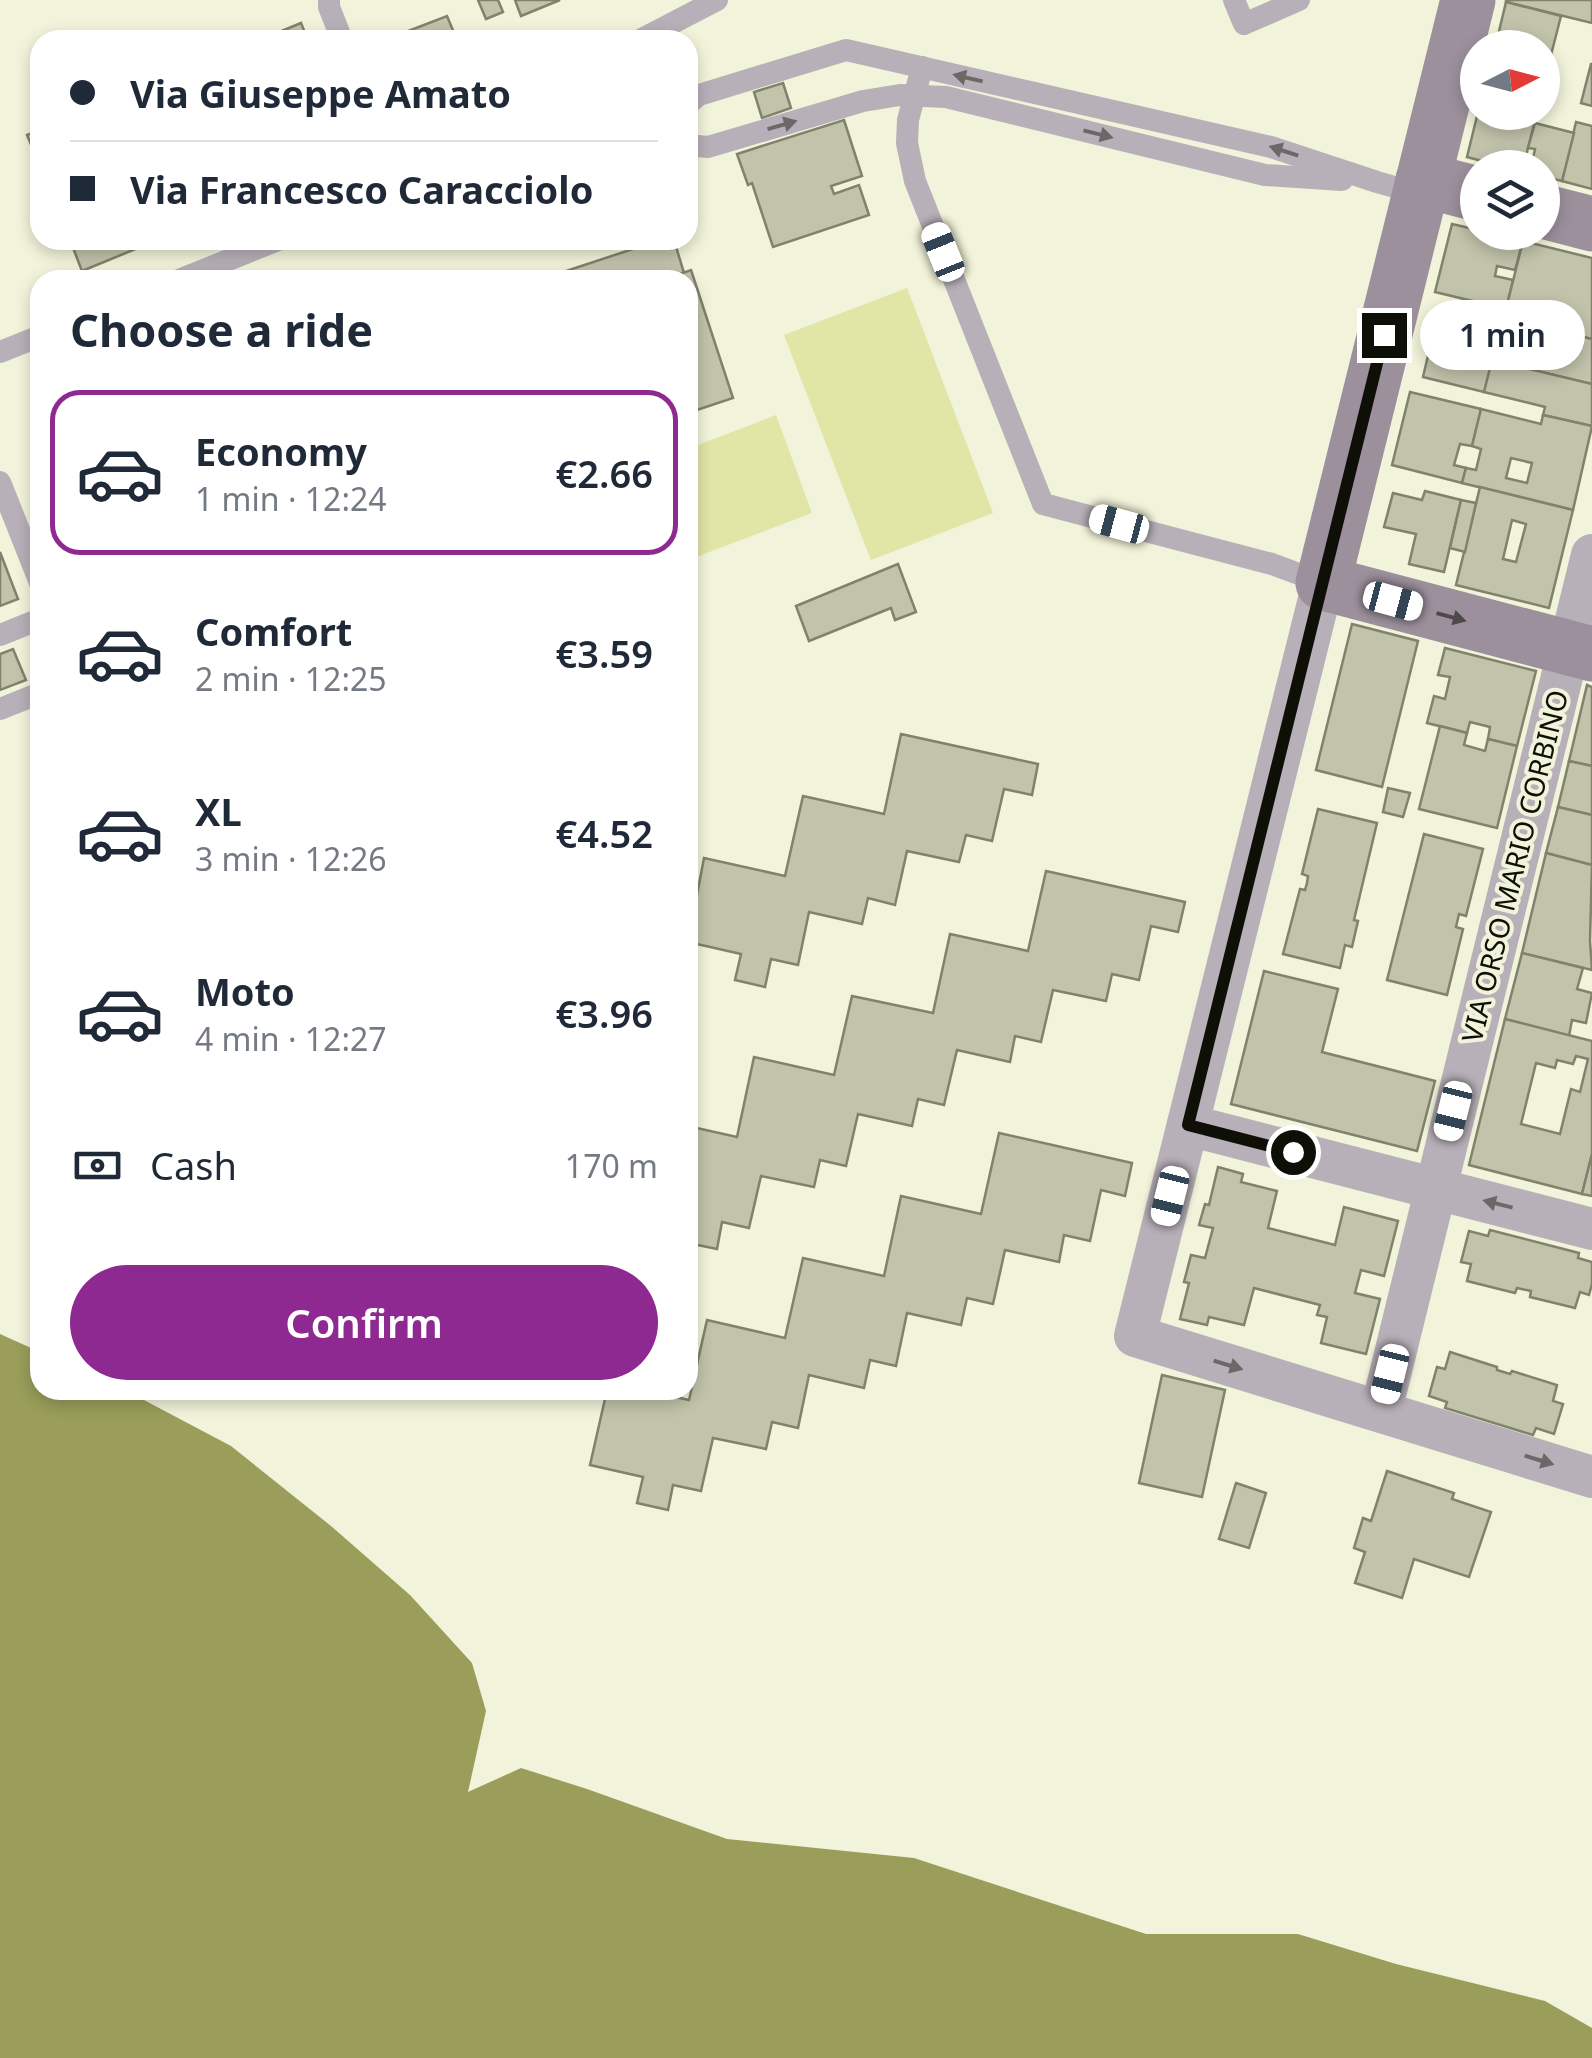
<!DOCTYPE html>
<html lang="en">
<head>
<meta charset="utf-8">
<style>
	:root { --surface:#fff; --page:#f2f2f3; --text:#1f2937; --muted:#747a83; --line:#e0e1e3; --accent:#8d2990 }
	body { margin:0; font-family:"Noto Sans",sans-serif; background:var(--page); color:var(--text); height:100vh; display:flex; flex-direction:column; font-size:38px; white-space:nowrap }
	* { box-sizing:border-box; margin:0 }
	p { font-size:32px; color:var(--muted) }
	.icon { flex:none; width:55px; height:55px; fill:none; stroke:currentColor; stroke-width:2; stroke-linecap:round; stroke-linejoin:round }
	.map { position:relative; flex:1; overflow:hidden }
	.drawer { position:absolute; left:30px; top:270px; width:668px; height:1130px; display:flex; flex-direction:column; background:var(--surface); border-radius:30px; box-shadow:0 5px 15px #0003 }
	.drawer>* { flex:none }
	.top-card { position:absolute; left:30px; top:30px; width:668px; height:220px; border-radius:30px; box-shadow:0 5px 15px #0003; display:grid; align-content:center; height:220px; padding:0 40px; background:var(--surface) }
	.needle { width:65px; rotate:84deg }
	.tools { position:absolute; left:1460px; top:30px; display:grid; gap:20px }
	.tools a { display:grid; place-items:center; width:100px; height:100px; border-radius:50%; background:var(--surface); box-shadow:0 5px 15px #0003; font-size:50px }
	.end { position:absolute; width:45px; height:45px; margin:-22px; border:12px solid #0e0f07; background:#fff; box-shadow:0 0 0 5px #fff }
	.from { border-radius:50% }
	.bubble { position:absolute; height:70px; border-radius:35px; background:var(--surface); box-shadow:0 5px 15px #0003; font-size:32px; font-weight:600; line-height:70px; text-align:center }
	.car { position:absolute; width:30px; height:60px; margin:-30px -15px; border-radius:12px; box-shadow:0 0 8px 2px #0007; background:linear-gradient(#fff 24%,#345 0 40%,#fff 0 76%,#345 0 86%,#fff 0) }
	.top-card b { display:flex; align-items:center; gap:35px; height:95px; font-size:38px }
	.top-card b+b { border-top:2px solid var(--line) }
	.top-card i { width:25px; height:25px; background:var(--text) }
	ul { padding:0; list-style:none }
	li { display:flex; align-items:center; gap:30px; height:165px; margin:0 20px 15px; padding:0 20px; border:5px solid transparent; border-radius:30px }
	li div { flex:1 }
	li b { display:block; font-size:38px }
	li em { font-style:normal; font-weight:600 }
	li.on { border-color:var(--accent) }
	li>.icon { width:90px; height:90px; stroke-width:1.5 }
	h2 { padding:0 40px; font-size:45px; line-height:120px }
	.pay { display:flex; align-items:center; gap:25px; height:110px; padding:0 40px; font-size:38px }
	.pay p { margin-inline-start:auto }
	.action { display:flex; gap:20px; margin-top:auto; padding:20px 40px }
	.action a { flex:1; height:115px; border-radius:60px; background:var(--accent); color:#fff; font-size:40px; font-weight:600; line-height:115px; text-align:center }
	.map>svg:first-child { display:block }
	.green { fill:#e1e5a6 }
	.water { fill:#9a9e5a }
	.building { fill:#c1c3ab; stroke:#80826c; stroke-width:2.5; fill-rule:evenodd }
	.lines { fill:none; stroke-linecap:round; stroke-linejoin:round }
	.lane { stroke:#b8b0b8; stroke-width:22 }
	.street { stroke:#b8b0b8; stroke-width:42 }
	.secondary { stroke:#9c909c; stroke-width:55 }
	.oneway { fill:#6c6868 }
	.oneway2 { fill:#4e494a }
	.route { stroke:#0e0f07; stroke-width:12 }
	.labels { text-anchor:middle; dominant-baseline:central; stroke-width:8; stroke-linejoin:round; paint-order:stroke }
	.street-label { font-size:28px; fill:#0e0f07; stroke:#f1f3da }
</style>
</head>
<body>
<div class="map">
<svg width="1592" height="2058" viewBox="0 0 1592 2058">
	<rect width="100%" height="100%" fill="#f1f3da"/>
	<!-- green -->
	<g class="green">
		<polygon points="907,288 993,513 871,560 784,335"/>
		<polygon points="776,415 812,513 688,560 688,449"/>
	</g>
	<!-- water -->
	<polygon class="water" points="0,1334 40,1352 40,1390 125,1390 231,1446 331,1526 410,1595 472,1663 486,1711 468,1792 521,1768 587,1789 727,1839 914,1858 1146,1934 1298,1934 1396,1964 1545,2001 1592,2028 1592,2058 0,2058"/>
	<!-- building -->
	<g class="building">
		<polygon points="478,0 498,0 503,12 486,19"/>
		<polygon points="515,0 560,0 521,16"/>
		<polygon points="1506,0 1592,0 1592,23 1506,2"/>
		<polygon points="1506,2 1561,16 1542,90 1542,48 1495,48"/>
		<polygon points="447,16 457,40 385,40"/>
		<polygon points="301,23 308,40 260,40"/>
		<polygon points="1591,64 1592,64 1592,106 1581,103"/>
		<polygon points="783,83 791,108 762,118 754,92"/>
		<polygon points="1478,112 1537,112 1523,168 1508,168 1467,157"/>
		<polygon points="844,120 862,176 831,186 834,194 859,185 869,215 773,247 752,183 748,185 737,154"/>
		<polygon points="1576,122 1592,126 1592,189 1562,181"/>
		<polygon points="1535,123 1574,133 1562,181 1542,176 1542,168 1531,168 1535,149 1528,148"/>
		<polygon points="40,130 40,166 27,135"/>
		<polygon points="1452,224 1478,230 1478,232 1488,232 1523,241 1515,270 1497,266 1495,276 1513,280 1506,309 1435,292"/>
		<polygon points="70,240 149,240 150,243 82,271"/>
		<polygon points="660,240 674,240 684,273 663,280 539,280"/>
		<polygon points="1523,241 1592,258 1592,339 1563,332 1569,309 1554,305 1550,320 1506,309"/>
		<polygon points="691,270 733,398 688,413 688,280 663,280"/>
		<polygon points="1438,313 1500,328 1495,350 1487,348 1483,365 1491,367 1484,392 1423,377"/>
		<polygon points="1500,328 1561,343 1563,332 1592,339 1592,384 1492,360"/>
		<polygon points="1492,360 1592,384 1592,426 1543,415 1545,407 1484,392"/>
		<polygon points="1410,392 1481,409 1472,446 1460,444 1454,465 1466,468 1462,483 1392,465"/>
		<path d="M1481,409l60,15 2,-9 49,11 -19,84 -111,-27 4,-15 10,2 5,-21 -9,-3zM1511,458l21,5 -5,20 -21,-5z"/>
		<path d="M1480,487l93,23 -24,98 -93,-23zM1512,520l14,4 -10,38 -13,-3z"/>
		<polygon points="1425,491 1461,500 1444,572 1409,564 1416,534 1384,527 1393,493 1422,500"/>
		<polygon points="1461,500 1476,503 1465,552 1450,548"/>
		<polygon points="0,552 18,599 0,606"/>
		<polygon points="898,564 916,612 895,620 891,608 809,641 796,606"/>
		<polygon points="1352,624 1418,641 1382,787 1316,770"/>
		<polygon points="1445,648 1536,671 1517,746 1488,739 1490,727 1470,722 1467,733 1427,723 1434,696 1445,699 1450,677 1438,675"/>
		<polygon points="13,649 26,680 0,690 0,654"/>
		<polygon points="1587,685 1592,687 1592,766 1569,761"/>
		<polygon points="1440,726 1467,733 1464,745 1485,751 1488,739 1517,746 1497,828 1419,809"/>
		<polygon points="901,734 1038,764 1032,795 1004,789 992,841 966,835 959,862 907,851 895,905 868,898 862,924 809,912 798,965 771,959 765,987 735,980 741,954 688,942 704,858 785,876 803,796 884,814"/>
		<polygon points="1569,761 1592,766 1592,815 1558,807"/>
		<polygon points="1388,788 1410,793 1403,817 1383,812"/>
		<polygon points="1558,807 1592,815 1592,865 1546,853"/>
		<polygon points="1318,809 1377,823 1354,920 1358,921 1352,947 1345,945 1340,968 1283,954 1300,889 1305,890 1307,883 1308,876 1302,874"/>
		<polygon points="1424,834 1483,849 1466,916 1459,914 1456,927 1463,929 1447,995 1387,980"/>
		<polygon points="1546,853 1592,865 1590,941 1592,970 1522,953"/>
		<polygon points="1046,871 1185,902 1178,932 1151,926 1139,980 1112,974 1106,1001 1053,990 1041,1042 1015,1036 1010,1062 957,1050 944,1105 918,1099 912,1126 858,1114 846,1166 820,1160 814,1187 761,1176 749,1228 722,1222 717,1249 688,1243 693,1216 688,1214 688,1126 737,1137 754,1057 834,1075 852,996 933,1013 950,934 1028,951"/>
		<polygon points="1522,953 1583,968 1577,989 1592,993 1586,1023 1572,1020 1569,1036 1505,1019"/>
		<polygon points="1264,971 1338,989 1322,1052 1435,1081 1417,1151 1231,1104"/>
		<path d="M1505,1019l87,22v113l-10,40 -113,-29zM1576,1056l12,3 -8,33 -9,-3 -11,45 -39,-10 15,-61 19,5 2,-8 16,4z"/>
		<polygon points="999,1133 1132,1163 1125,1196 1101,1190 1090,1241 1064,1235 1059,1262 1005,1250 993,1304 967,1298 961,1325 907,1313 896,1366 870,1360 864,1388 809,1375 798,1428 772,1422 766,1449 713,1438 701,1491 673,1485 668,1510 637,1503 643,1477 590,1465 607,1390 644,1390 689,1400 707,1320 785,1338 803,1258 884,1276 901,1196 981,1214"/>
		<polygon points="1592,1154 1592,1196 1582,1194"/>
		<polygon points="1218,1167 1243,1174 1241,1182 1277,1191 1268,1228 1335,1245 1344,1207 1398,1221 1384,1276 1361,1270 1355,1293 1380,1299 1366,1354 1321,1343 1327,1317 1317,1315 1320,1305 1254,1288 1244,1325 1209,1317 1207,1325 1180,1319 1189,1283 1184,1282 1191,1255 1205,1258 1213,1228 1199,1225 1205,1204 1209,1205"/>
		<polygon points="1490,1230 1579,1253 1578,1258 1592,1262 1592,1284 1589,1295 1580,1292 1575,1308 1530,1297 1531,1291 1517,1288 1515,1293 1467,1281 1471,1264 1461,1262 1469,1231 1488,1236"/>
		<polygon points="1450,1352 1497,1367 1497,1370 1510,1374 1512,1371 1557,1385 1553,1401 1563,1404 1554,1434 1536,1428 1533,1435 1445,1408 1447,1402 1429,1396 1437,1367 1445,1369"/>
		<polygon points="1162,1375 1225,1390 1202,1497 1139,1483"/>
		<polygon points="1387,1471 1454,1493 1452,1499 1491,1512 1469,1577 1414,1559 1402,1598 1355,1583 1365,1552 1354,1548 1363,1518 1371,1521"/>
		<polygon points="1236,1483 1266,1493 1249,1548 1219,1539"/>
	</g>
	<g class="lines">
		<!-- lane -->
		<g class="lane">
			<polyline points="329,0 329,7 342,40"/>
			<polyline points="1234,0 1244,24 1299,0"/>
			<polyline points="640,40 717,0"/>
			<polyline points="922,67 908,120 907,143 915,181 1043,504 1272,564 1323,583"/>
			<polyline points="688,104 699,95 846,50 1271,147 1377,182 1419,194"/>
			<polyline points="688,145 708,147 863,101 900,95 946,97 1265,175 1342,180"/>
			<polyline points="179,280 278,240"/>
			<polyline points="0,352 40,336"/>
			<polyline points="0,482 40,583"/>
			<polyline points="0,635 40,619"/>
			<polyline points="0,709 40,693"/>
		</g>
		<!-- street -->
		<g class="street">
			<polyline points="1323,583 1135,1336 1592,1477"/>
			<polyline points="1188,1125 1592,1229"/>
			<polyline points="1381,1411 1592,555"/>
		</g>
		<!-- secondary -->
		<g class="secondary">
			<polyline points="1468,0 1323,583 1592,654"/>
			<polyline points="1423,180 1478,194"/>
			<polyline points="1542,211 1592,224"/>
		</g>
	</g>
	<!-- one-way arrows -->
	<defs><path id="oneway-solid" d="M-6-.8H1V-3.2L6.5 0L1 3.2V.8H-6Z" transform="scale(2.5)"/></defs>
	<g class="oneway">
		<use href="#oneway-solid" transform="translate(968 78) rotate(-167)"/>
		<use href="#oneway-solid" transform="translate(782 125) rotate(-16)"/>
		<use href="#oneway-solid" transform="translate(1098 134) rotate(14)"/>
		<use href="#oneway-solid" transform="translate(1284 151) rotate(-162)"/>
		<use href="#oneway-solid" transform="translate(1498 1204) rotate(-166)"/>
		<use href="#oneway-solid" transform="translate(1228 1365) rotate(17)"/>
		<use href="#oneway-solid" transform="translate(1539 1460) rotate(17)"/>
	</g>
	<use class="oneway2" href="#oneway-solid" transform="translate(1451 617) rotate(15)"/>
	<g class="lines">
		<!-- route -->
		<polyline class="route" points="1293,1152 1188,1125 1384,335"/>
	</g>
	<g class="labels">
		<!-- street labels -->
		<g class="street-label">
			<text transform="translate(1514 866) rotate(-76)">VIA ORSO MARIO CORBINO</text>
		</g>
	</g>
</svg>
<div class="tools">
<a><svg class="needle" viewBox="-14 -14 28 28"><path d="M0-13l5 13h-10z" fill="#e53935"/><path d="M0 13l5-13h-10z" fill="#747a83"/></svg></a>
<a><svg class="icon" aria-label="layers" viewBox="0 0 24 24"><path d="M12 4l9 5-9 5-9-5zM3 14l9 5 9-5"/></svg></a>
</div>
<i class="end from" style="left:1293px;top:1152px"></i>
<i class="end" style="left:1384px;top:335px"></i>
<div class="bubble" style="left:1420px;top:300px;width:165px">1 min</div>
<i class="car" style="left:943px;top:252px;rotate:338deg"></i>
<i class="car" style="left:1119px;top:524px;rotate:285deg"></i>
<i class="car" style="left:1393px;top:601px;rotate:105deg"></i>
<i class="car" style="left:1453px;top:1111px;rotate:194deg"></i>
<i class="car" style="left:1170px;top:1196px;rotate:194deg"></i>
<i class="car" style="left:1390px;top:1374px;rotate:194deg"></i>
<div class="top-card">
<b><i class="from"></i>Via Giuseppe Amato</b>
<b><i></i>Via Francesco Caracciolo</b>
</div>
<section class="drawer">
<h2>Choose a ride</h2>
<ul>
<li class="on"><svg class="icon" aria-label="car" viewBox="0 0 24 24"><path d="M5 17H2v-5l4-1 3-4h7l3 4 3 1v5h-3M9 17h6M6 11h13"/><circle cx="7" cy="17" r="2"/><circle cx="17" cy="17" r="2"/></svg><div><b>Economy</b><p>1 min · 12:24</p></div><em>€2.66</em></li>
<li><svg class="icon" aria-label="car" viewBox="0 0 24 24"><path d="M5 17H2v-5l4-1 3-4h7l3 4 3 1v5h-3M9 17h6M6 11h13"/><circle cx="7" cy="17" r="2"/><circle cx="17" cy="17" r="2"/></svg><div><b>Comfort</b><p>2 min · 12:25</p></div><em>€3.59</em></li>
<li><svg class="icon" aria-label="car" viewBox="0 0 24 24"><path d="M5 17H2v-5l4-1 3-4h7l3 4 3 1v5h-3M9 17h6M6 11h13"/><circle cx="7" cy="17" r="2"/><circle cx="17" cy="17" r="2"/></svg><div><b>XL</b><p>3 min · 12:26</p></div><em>€4.52</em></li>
<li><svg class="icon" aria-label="car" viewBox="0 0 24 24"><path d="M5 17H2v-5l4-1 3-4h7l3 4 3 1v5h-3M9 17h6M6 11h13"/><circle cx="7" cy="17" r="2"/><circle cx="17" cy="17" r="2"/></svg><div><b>Moto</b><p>4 min · 12:27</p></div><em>€3.96</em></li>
</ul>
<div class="pay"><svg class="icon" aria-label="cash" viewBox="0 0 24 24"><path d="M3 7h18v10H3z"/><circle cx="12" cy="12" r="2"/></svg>Cash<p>170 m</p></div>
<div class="action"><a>Confirm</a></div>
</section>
</div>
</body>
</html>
